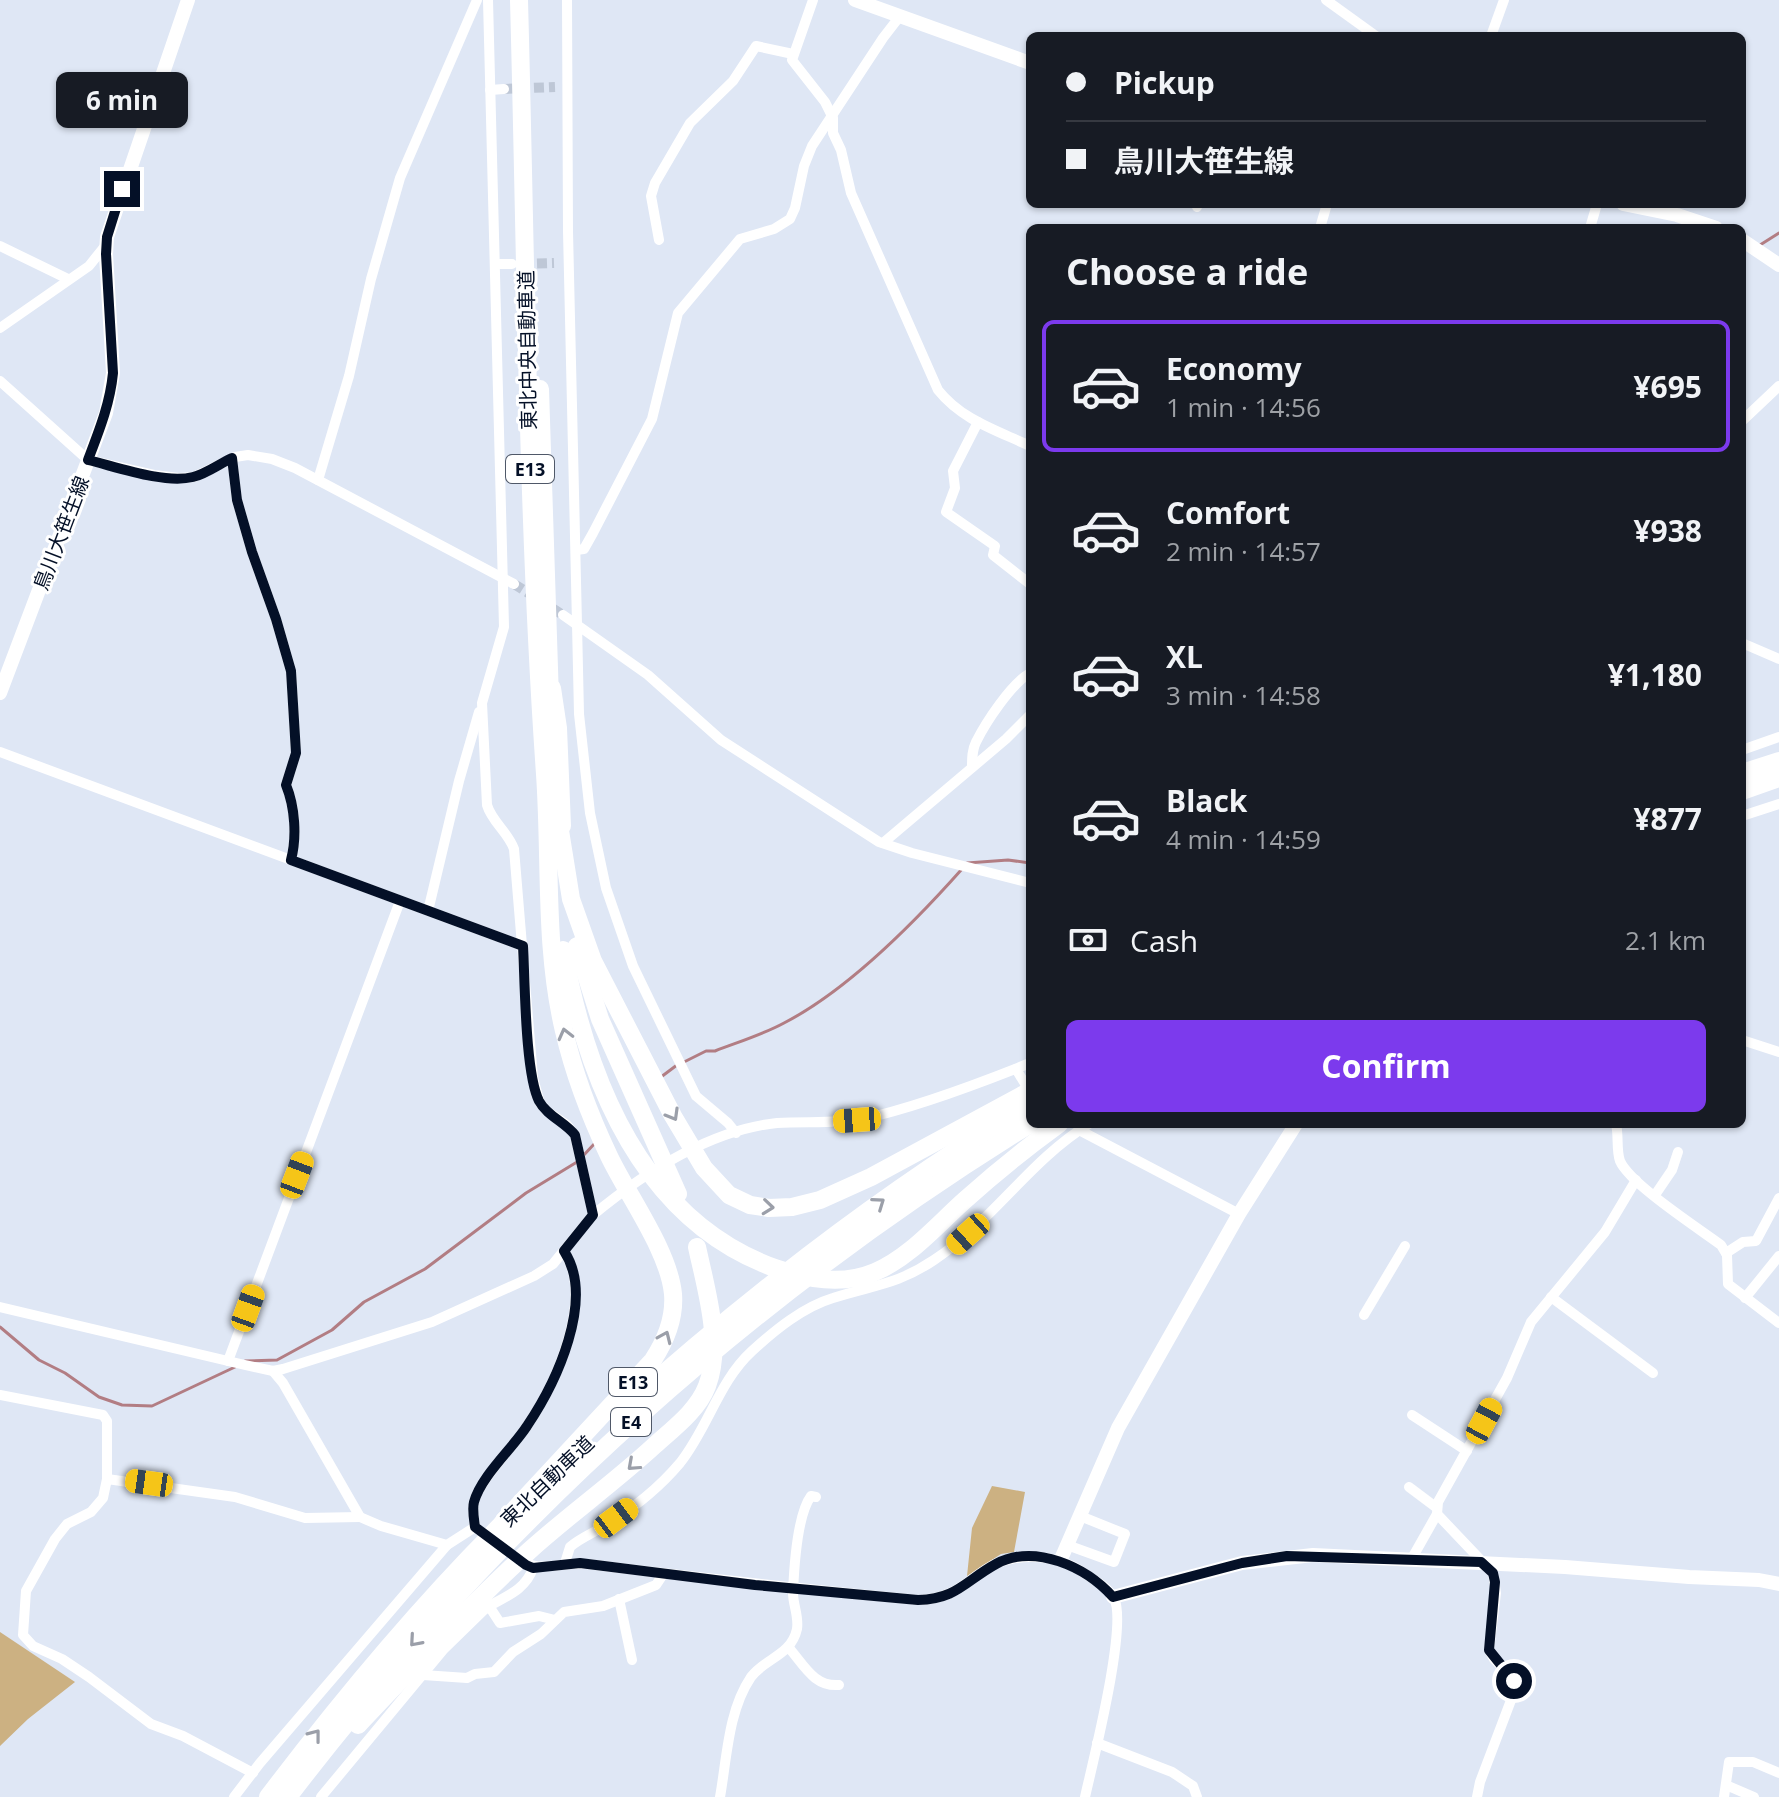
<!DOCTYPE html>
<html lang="en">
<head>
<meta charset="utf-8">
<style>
	:root { --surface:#171b24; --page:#20242c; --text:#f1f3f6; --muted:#9ea1a6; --line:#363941; --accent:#7c3aed }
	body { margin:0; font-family:"Open Sans","Noto Sans JP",sans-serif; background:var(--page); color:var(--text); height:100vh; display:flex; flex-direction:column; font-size:30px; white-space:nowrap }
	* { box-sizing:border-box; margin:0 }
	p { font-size:26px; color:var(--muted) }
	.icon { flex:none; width:44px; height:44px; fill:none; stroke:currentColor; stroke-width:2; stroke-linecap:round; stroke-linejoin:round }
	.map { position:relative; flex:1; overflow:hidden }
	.details { position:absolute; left:1026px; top:224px; width:720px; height:904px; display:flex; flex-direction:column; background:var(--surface); border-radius:12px; box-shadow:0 2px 6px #0004 }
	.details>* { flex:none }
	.hud { position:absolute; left:1026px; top:32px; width:720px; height:176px; border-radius:12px; box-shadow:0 2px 6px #0004; display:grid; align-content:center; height:176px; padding:0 40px; background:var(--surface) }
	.end { position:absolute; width:36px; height:36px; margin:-18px; border:10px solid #041027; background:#fff; box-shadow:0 0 0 4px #fff }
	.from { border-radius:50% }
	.bubble { position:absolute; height:56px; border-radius:12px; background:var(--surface); box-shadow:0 2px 6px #0004; font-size:26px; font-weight:700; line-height:56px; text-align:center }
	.car { position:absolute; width:24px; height:48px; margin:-24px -12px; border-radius:10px; box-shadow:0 0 6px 2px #0007; background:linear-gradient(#f5c518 24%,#345 0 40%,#f5c518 0 76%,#345 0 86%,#f5c518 0) }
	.hud b { display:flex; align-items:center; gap:28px; height:76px; font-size:30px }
	.hud b+b { border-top:2px solid var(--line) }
	.hud i { width:20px; height:20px; background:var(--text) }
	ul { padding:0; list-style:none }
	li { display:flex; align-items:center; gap:24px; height:132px; margin:0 16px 12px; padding:0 24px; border:4px solid transparent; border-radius:12px }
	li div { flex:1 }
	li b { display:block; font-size:30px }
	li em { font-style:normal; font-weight:700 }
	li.selected { border-color:var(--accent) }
	li>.icon { width:72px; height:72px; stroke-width:1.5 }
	h2 { padding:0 40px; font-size:36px; line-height:96px }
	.pay { display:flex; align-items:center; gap:20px; height:88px; padding:0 40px; font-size:30px }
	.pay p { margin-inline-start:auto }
	.primary-button { display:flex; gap:16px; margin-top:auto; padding:16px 40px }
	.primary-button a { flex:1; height:92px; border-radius:12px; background:var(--accent); color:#fff; font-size:32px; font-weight:700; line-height:92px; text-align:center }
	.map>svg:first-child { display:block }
	.green { fill:#ccb182 }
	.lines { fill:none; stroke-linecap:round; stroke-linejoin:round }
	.stream { stroke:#b27d83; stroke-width:3 }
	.street-tunnel { stroke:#bec7d6; stroke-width:10; stroke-dasharray:10 5; stroke-linecap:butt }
	.street { stroke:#fff; stroke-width:10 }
	.secondary { stroke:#fff; stroke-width:14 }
	.highway { stroke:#fff; stroke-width:18 }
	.oneway { stroke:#9b9fa9 }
	.route { stroke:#041027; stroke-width:10 }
	.labels { text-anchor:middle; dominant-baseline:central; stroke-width:6; stroke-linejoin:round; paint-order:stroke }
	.shield { fill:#fff; stroke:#4f5868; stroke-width:2 }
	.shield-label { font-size:18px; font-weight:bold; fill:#041027 }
	.street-label { font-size:20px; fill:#041027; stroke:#fff }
</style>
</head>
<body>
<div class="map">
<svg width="1779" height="1797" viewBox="0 0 1779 1797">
	<rect width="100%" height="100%" fill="#dfe7f5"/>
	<!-- green -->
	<g class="green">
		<polygon points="992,1486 1025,1492 1014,1552 1001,1554 967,1576 972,1528"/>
		<polygon points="0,1632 75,1682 28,1719 0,1746"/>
	</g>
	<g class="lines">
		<!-- stream -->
		<g class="stream">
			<polyline points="1760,245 1779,233"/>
			<polyline points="967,863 1008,860 1030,863"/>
			<path d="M684,1062l22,-11h9c23,-9 47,-16 69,-28 64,-33 130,-100 178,-154"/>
			<polyline points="661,1077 677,1065"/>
			<polyline points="582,1157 596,1142"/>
			<polyline points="0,1327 39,1360 65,1373 99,1397 122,1405 152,1406 235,1367"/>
			<polyline points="245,1361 277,1360 332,1330 364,1302 425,1269 526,1193 577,1162"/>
		</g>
		<!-- street-tunnel -->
		<g class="street-tunnel">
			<polyline points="504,89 555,87"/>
			<polyline points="522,264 554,263"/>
			<polyline points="514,584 563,615"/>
		</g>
		<!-- street -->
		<g class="street">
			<polyline points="567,0 568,231 577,624 579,714 590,813 606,888 633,966 696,1096 728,1123 736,1133"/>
			<path d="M813,0l-21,60 33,42 8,16v15l8,17 10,43 87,197c24,30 58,40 92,56"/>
			<polyline points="1326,0 1376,36"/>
			<polyline points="1491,36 1504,0"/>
			<polyline points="490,90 504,89"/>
			<polyline points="1197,207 1198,204"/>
			<polyline points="1320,228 1327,204"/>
			<polyline points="1590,228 1597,204"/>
			<polyline points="659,240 651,196 655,183 690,123 733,81 756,46 793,54"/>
			<polyline points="0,246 68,279"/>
			<polyline points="495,264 512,264"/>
			<polyline points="0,328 89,266 105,246"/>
			<polyline points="0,381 88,460 154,475 179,478 194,477 235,457 248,455 272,459 295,468 514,584"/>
			<polyline points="1742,421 1779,386"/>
			<polyline points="978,422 953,471 955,488 946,512 995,546 993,555 1030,584"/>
			<path d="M232,458l5,42 15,52 24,67 15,52 5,82 -10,32c9,22 11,51 5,75"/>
			<polyline points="318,480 349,376 371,279 400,178 477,0"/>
			<polyline points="576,550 584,549 593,533 652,419 678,313 740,239 774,229 790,219 795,208 804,166 812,146 883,38 900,16"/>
			<polyline points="563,615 648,675 721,740 879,842 912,853 1030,883"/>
			<polyline points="1742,643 1779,659"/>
			<polyline points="1742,750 1779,737"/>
			<polyline points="0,752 523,946"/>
			<path d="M972,767c0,-9 0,-17 4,-25 10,-20 35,-58 54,-69"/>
			<polyline points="1742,816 1779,804"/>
			<polyline points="883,843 1006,739 1030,715"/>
			<polyline points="428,911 459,781 479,712"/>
			<polyline points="1742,1040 1779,1052"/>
			<polyline points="1016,1069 1030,1092"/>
			<path d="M1616,1124c3,12 0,26 4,37 10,23 78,67 101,84l6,10 1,29 51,39"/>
			<polyline points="1079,1130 1239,1214"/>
			<polyline points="1655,1195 1672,1170 1678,1152"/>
			<path d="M593,1215c51,-42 117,-85 184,-92 28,-2 57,1 85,-4 52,-11 118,-36 168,-56"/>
			<polyline points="1726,1253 1743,1242 1756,1241 1779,1198"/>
			<polyline points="1551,1297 1653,1373"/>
			<polyline points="1745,1298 1779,1256"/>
			<path d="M0,1307l245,58 28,6 10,-2 149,-47 102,-46 19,-12 40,-49 -18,-80 -8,-10 -20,-14 -7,-8 -7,-25 -19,-229c-6,-17 -22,-27 -27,-44l-5,-102 22,-76 -16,-627"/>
			<polyline points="1364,1315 1405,1246"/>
			<polyline points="228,1361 400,901"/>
			<polyline points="273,1371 283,1383 360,1517 381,1526 447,1545 475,1527"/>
			<polyline points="0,1395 103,1415 107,1421 107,1479 103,1498 91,1512 67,1524 55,1539 26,1591 23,1635 33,1646 62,1659 89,1677 151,1724 183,1736 253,1773"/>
			<polyline points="1412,1415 1467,1451"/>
			<polyline points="107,1479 235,1497 305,1518 360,1517"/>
			<polyline points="1409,1487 1437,1508"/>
			<path d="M491,1539l-16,-12c-1,-8 -3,-18 -1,-25 6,-23 40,-56 53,-76 29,-43 68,-127 37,-175"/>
			<polyline points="1067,1545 1114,1562 1125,1534 1080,1516"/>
			<path d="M517,1558c22,17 45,3 70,6 111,14 221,25 331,36 48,-1 55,-34 93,-41 24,-5 50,-1 70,12 11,8 26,15 33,27 14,27 -21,163 -29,199"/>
			<polyline points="1411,1560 1437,1514"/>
			<path d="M565,1563l5,-16c9,-8 21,-13 31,-19 29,-17 57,-39 79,-65 28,-35 39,-82 72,-112 23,-21 51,-44 81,-53 40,-13 64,-13 101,-38 58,-38 96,-100 155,-136"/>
			<polyline points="619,1599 632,1660"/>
			<path d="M489,1606c18,-10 37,-17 44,-38"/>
			<path d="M789,1648c15,17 25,39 50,37"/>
			<polyline points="423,1675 467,1678 475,1674 494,1672 513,1652 541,1634 564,1612 603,1606 656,1585 664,1573"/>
			<polyline points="1097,1743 1172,1772 1193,1786 1197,1797"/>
			<polyline points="1726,1785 1754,1797"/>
			<polyline points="234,1797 260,1763 447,1545"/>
			<polyline points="321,1797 443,1650 483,1611 489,1606 500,1623 539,1616 555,1620"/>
			<path d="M720,1797c7,-39 8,-86 31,-120 14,-19 40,-21 46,-48 2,-13 -4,-24 -4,-36 1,-24 4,-78 18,-97l5,1"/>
			<polyline points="1477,1797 1480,1782 1516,1687 1511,1676 1494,1659 1489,1650 1496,1593 1493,1573 1437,1514 1438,1502 1507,1378 1531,1322 1605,1232 1636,1180"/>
			<polyline points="1724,1797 1729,1762 1753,1762 1779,1773"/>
		</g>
		<!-- secondary -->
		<g class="secondary">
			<polyline points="855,0 1030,63"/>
			<polyline points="1623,204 1677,215 1716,228"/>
			<polyline points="1742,240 1779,265"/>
			<polyline points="0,693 106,413 113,373 106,254 107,237 188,0"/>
			<polyline points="1061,1559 1118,1428 1239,1214 1296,1124"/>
			<polyline points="1113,1597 1242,1563 1313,1555 1565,1567 1689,1577 1759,1580 1779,1584"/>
		</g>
		<!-- highway -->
		<g class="highway">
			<polyline points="540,389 550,699"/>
			<polyline points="552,688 558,728 562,826"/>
			<polyline points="1742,773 1779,761"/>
			<polyline points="1742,791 1779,778"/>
			<polyline points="557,812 571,899 593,961 673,1116 704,1168 729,1195 750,1205 769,1208 792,1207 820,1200 871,1177 1030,1091"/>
			<polyline points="577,946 600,1019 678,1194"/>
			<path d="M563,950c24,129 78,270 212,318 32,11 67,18 100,4 35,-15 62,-47 90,-72 30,-27 61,-52 94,-76"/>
			<path d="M620,1412c125,-112 257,-215 400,-302"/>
			<path d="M503,1522l150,-162c13,-20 22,-41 20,-66 -4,-43 -45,-98 -64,-138 -19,-40 -35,-82 -45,-125 -20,-84 -13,-171 -19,-257 -18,-258 -19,-516 -26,-774"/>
			<path d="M358,1725c56,-59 111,-119 171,-174 41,-37 86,-69 126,-106 19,-17 43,-35 52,-59 16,-42 -1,-97 -10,-139"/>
			<path d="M268,1797c75,-99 155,-195 243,-282"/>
			<path d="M288,1797c205,-268 454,-495 742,-673"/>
		</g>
	</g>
	<!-- one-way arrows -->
	<defs><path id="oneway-chevron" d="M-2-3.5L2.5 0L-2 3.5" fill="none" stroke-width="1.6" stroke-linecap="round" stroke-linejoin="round" transform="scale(2)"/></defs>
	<g class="oneway">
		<use href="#oneway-chevron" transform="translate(565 1034) rotate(-104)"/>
		<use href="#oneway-chevron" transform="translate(673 1115) rotate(60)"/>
		<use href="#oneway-chevron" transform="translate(879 1203) rotate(-35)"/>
		<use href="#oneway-chevron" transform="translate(768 1207) rotate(6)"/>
		<use href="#oneway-chevron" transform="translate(665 1337) rotate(-66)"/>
		<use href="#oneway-chevron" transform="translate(633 1465) rotate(138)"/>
		<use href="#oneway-chevron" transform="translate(415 1641) rotate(131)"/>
		<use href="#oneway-chevron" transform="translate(315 1735) rotate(-52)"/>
	</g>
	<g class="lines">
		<!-- route -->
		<path class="route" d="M122,189l-15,48 -1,17 7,119c-3,31 -14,58 -25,87 29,7 76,24 105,17 13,-3 26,-13 39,-19l5,42 15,52 24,67 15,52 5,82 -10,32c9,22 11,52 5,75l232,86c2,35 2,127 16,155 8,15 26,21 36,34l18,80 -29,36c32,48 -8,132 -37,175 -14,22 -46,50 -53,76 -2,7 0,17 1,25l51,38 7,3 47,-5 175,22 163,15c39,-1 47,-19 78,-36 39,-21 90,3 117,33l129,-34 45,-7 194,6 12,11 2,9 -6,68 25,31"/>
	</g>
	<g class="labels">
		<!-- shield labels -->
		<g class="shield">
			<rect x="506" y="455" width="48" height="28" rx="6"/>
			<rect x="609" y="1368" width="48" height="28" rx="6"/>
			<rect x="611" y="1408" width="40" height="28" rx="6"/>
		</g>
		<g class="shield-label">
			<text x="530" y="469">E13</text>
			<text x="633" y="1382">E13</text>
			<text x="631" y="1422">E4</text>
		</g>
		<!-- street labels -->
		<g class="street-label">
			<text transform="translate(527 350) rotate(-91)">東北中央自動車道</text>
			<text transform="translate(61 533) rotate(-69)">鳥川大笹生線</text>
			<text transform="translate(547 1481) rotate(-44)">東北自動車道</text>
		</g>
	</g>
</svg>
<i class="end from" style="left:1514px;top:1681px"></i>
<i class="end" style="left:122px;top:189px"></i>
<div class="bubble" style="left:56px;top:72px;width:132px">6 min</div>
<i class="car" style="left:857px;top:1120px;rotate:266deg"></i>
<i class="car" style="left:297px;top:1175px;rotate:21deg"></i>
<i class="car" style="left:968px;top:1234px;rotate:228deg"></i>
<i class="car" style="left:248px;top:1308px;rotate:20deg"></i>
<i class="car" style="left:1484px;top:1421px;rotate:28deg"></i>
<i class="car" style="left:149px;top:1483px;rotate:278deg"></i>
<i class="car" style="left:616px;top:1518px;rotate:53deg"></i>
<div class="hud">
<b><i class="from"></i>Pickup</b>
<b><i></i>鳥川大笹生線</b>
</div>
<section class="details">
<h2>Choose a ride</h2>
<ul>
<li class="selected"><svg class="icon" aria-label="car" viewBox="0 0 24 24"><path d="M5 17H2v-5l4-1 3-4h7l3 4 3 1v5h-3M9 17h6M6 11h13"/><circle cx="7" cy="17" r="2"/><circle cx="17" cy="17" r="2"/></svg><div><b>Economy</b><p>1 min · 14:56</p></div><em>¥695</em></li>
<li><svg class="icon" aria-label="car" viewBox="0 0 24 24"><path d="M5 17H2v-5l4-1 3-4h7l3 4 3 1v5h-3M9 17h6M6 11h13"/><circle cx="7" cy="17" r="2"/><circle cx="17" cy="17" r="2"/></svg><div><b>Comfort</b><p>2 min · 14:57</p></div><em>¥938</em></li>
<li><svg class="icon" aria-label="car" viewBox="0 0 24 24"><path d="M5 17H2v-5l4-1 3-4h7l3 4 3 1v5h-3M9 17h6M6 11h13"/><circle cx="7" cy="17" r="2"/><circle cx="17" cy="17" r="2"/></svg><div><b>XL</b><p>3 min · 14:58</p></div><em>¥1,180</em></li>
<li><svg class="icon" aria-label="car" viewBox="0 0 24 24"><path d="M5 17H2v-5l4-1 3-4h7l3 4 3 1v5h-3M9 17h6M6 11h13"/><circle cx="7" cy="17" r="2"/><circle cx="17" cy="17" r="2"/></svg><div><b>Black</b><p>4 min · 14:59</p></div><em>¥877</em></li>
</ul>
<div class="pay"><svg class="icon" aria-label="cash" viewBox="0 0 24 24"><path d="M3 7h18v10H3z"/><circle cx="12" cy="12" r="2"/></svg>Cash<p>2.1 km</p></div>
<div class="primary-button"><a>Confirm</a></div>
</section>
</div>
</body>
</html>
